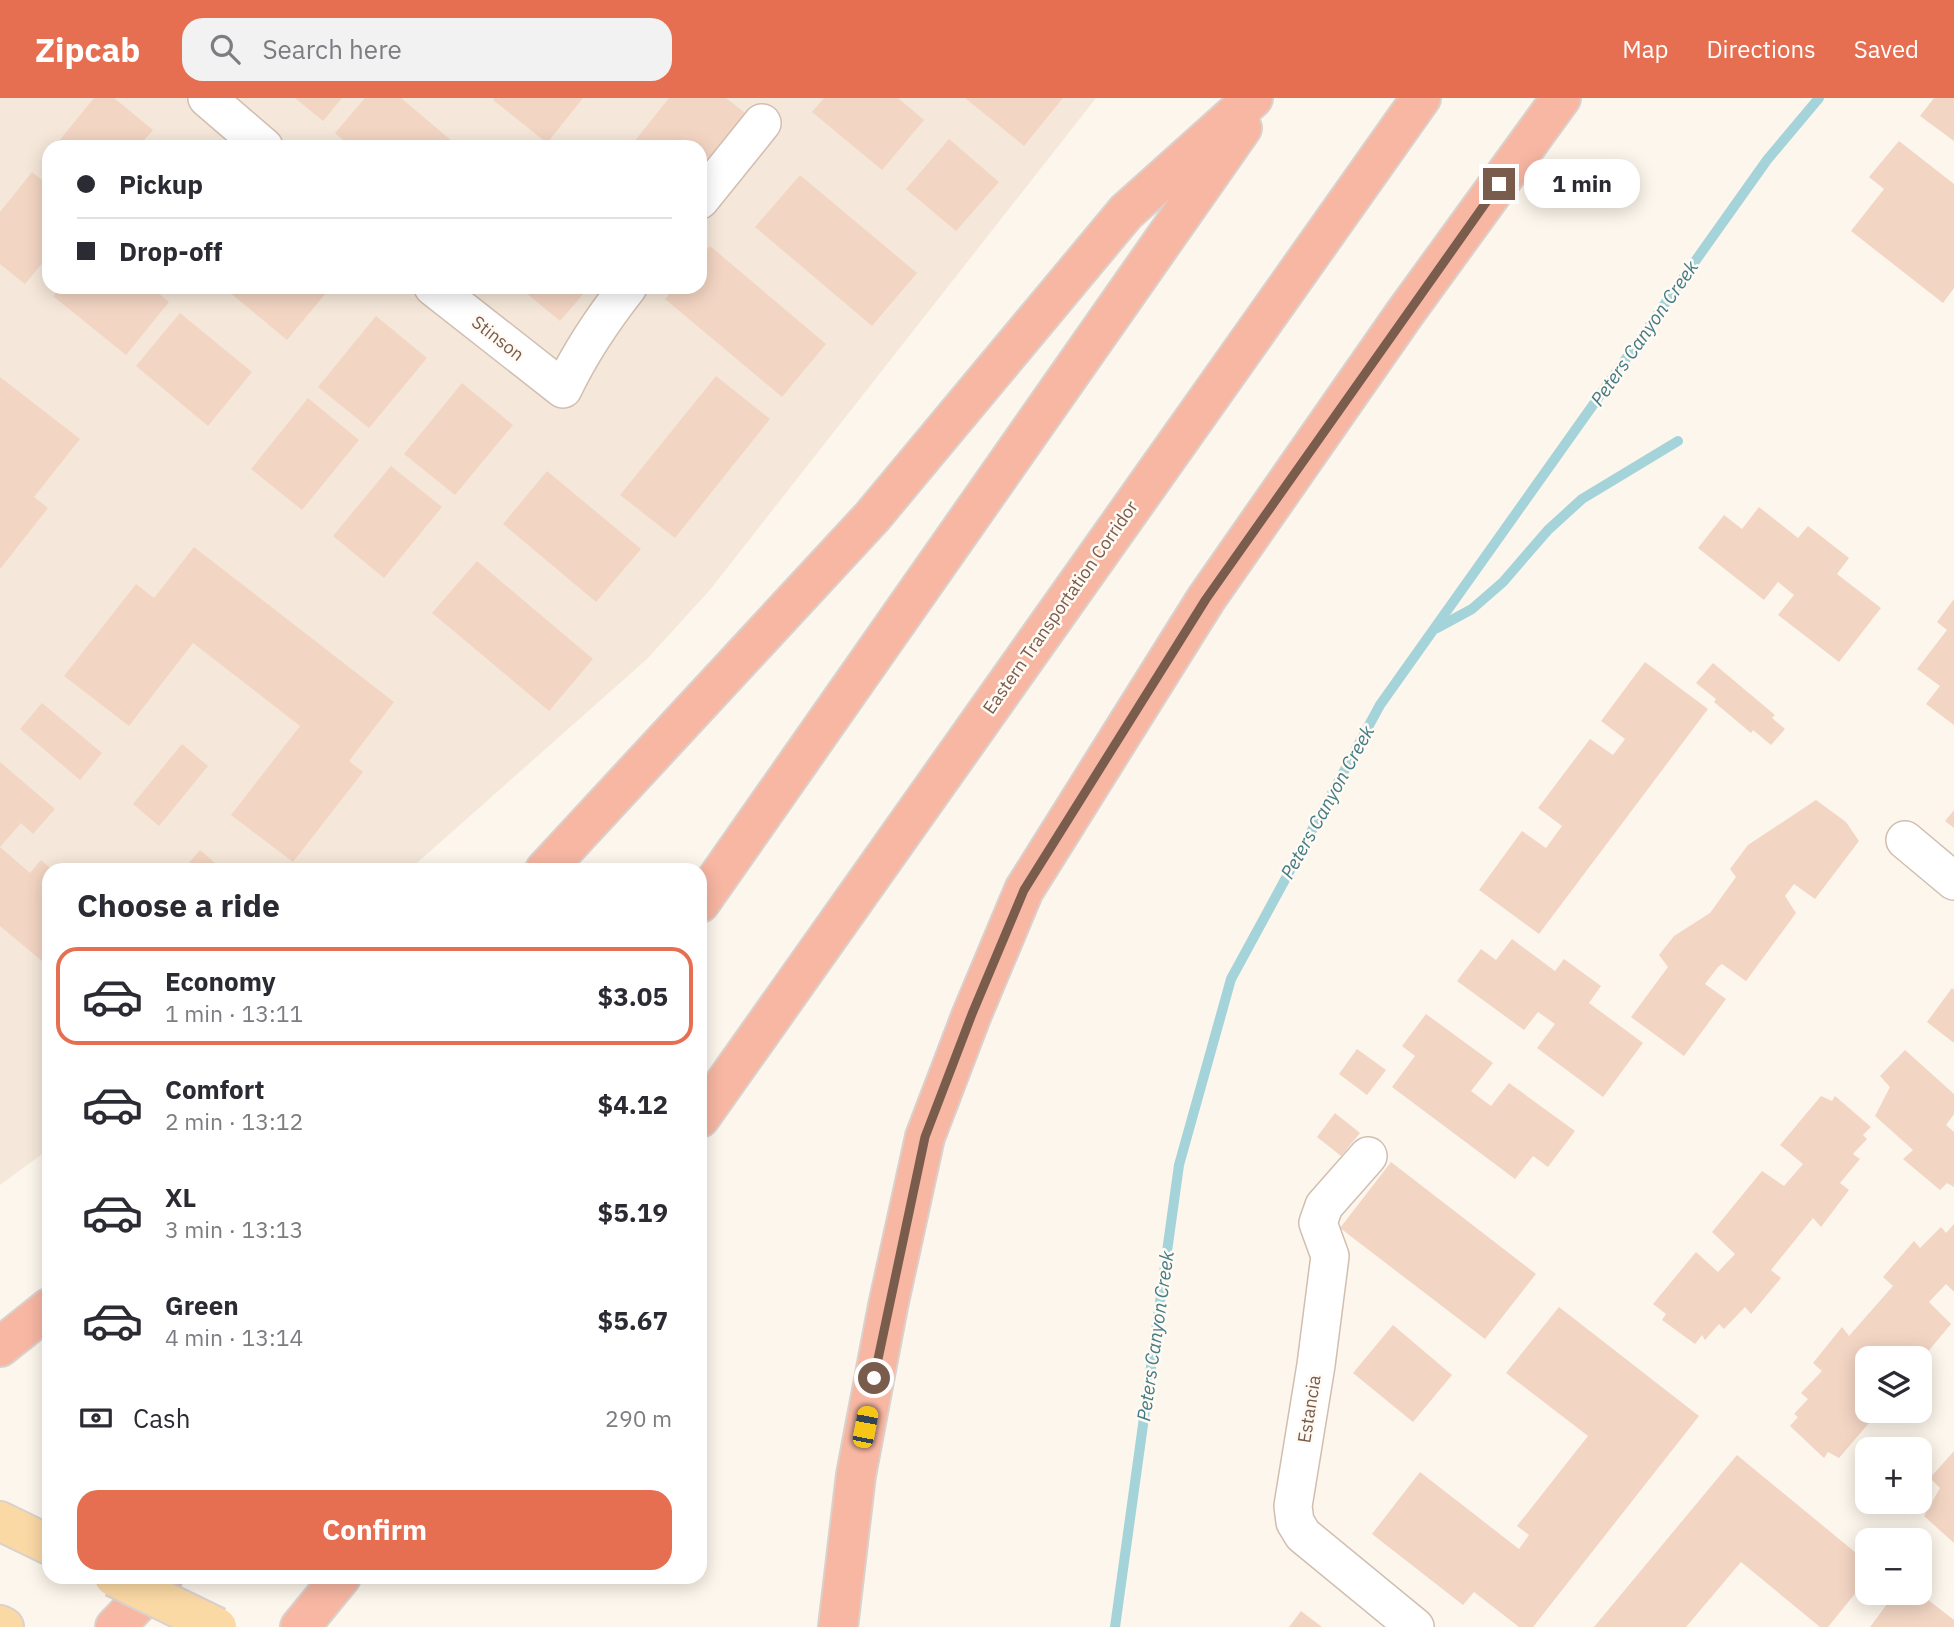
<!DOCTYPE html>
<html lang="en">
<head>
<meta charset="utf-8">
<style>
	:root { --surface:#fff; --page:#f2f2f3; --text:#2b2b33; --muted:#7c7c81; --line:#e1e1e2; --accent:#e76f51 }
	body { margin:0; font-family:"IBM Plex Sans",sans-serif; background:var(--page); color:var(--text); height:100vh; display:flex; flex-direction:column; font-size:26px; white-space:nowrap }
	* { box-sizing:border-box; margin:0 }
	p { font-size:23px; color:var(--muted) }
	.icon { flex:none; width:38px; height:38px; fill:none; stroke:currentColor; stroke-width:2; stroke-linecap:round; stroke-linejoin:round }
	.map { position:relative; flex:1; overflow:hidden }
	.details { position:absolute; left:42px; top:765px; width:665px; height:721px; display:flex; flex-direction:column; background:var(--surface); border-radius:21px; box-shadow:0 4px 18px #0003 }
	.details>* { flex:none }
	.guide { position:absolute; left:42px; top:42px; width:665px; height:154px; border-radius:21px; box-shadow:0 4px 18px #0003; display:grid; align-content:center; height:154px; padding:0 35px; background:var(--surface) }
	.buttons { position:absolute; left:1855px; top:1248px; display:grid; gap:14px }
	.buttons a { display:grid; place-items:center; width:77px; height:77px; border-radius:14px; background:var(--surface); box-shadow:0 4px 18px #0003; font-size:35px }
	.end { position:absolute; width:32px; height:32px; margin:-16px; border:9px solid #7a5c4d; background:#fff; box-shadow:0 0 0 4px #fff }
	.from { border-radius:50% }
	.bubble { position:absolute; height:49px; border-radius:21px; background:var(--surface); box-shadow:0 4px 18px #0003; font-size:23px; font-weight:700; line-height:49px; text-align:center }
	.car { position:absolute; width:21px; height:42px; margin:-21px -10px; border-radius:9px; box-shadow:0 0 5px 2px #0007; background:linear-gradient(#f5c518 24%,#345 0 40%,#f5c518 0 76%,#345 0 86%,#f5c518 0) }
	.guide b { display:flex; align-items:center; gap:24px; height:66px; font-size:26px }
	.guide b+b { border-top:2px solid var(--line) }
	.guide i { width:18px; height:18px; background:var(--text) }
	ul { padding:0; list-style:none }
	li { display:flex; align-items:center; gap:21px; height:98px; margin:0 14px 10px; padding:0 21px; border:4px solid transparent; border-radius:21px }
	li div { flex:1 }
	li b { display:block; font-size:26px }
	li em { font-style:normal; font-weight:700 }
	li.selected { border-color:var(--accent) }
	li>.icon { width:63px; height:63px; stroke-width:1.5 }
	h2 { padding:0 35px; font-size:32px; line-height:84px }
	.pay { display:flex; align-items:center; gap:18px; height:77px; padding:0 35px; font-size:26px }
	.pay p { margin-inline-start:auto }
	.button { display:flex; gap:14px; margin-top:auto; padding:14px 35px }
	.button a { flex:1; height:80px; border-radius:21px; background:var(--accent); color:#fff; font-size:28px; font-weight:700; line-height:80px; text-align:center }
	header { display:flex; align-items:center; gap:42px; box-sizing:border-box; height:98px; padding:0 35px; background:var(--accent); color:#fff }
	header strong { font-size:33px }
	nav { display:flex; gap:38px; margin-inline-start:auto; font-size:24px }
	.search { width:490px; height:63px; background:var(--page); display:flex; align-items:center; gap:18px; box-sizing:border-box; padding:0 24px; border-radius:21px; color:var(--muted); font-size:26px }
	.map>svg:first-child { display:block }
	.residential { fill:#f5e8da; fill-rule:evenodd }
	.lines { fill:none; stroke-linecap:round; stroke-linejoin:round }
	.stream { stroke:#a5d3da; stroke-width:10 }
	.building { fill:#f3d5c3 }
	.minor-casing { stroke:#d1beb0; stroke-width:40 }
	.major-casing { stroke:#dad1cd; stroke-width:42 }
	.highway-casing { stroke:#dad1cd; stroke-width:42 }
	.minor { stroke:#fff; stroke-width:37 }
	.major { stroke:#fbd9a5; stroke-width:38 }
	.highway { stroke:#f7b7a3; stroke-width:38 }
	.major-bridge-casing { stroke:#dad1cd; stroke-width:42; stroke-linecap:butt }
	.major-bridge { stroke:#fbd9a5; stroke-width:38 }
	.route { stroke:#7a5c4d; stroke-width:9 }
	.labels { text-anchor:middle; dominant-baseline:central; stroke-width:5; stroke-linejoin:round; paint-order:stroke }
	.street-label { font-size:18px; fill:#7a5c4d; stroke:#fffaf3 }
	.water-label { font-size:19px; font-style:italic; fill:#437c86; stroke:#fffaf3 }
</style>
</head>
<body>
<header>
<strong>Zipcab</strong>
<div class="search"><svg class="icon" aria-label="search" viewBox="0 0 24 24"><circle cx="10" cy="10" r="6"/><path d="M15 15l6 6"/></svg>Search here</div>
<nav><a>Map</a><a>Directions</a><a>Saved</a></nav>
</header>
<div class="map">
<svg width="1954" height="1529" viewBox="0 0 1954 1529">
	<rect width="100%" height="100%" fill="#fdf6ec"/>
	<!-- residential -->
	<path class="residential" d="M0,0h1096l-387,493 -62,68 -238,211h-360v279l-49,36zM49,49h651v140h-651z"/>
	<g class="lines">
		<!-- stream -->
		<g class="stream">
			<polyline points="1437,530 1472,511 1503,484 1548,432 1582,401 1678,343"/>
			<polyline points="1115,1529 1179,1067 1231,881 1380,607 1767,62 1819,0"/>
		</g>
	</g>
	<!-- building -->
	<g class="building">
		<polygon points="94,0 114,0 153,32 138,49 54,49"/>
		<polygon points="295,0 342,0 323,23"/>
		<polygon points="365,0 401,0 459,49 351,49 335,35"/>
		<polygon points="494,0 583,0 547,45 493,2"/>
		<polygon points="669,0 726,0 745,15 700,71 700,49 630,49"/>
		<polygon points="824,0 898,0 924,22 882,72 812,14"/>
		<polygon points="965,0 1063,0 1024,48"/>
		<polygon points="1934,0 1954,0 1954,43 1920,18"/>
		<polygon points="949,41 999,84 956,133 906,91"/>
		<polygon points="1899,43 1954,86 1954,190 1943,205 1851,133 1884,91 1869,79"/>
		<polygon points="32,74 49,88 49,157 25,186 0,166 0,114"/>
		<polygon points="800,77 917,175 872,228 755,129"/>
		<polygon points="710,148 826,246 782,299 665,201 675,189 700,189 700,160"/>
		<polygon points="61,189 151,189 169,204 126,257 53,198"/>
		<polygon points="223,189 331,189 287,242"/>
		<polygon points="519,189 589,189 560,223"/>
		<polygon points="180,215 252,274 208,328 136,268"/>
		<polygon points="376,218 427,260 369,330 318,289"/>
		<polygon points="716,278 770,321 675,440 620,397"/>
		<polygon points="0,279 80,341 34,399 48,410 0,471"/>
		<polygon points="462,285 513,327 455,397 404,356"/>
		<polygon points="308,300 359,342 302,412 251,371"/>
		<polygon points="391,368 442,409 384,480 333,438"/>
		<polygon points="547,373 641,451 596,504 503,426"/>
		<polygon points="1759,409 1798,440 1808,428 1849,460 1837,476 1881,510 1839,564 1778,517 1794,497 1778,484 1764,502 1698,450 1724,417 1742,431"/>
		<polygon points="194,449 394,604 349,663 363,674 293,764 231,717 300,628 193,545 129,628 64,578 136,486 154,500"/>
		<polygon points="477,463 593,561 549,613 432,515"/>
		<polygon points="1954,501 1954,627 1926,606 1940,588 1917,571 1947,532 1937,524"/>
		<polygon points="1645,564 1708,611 1539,836 1479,792 1522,733 1546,750 1562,728 1538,710 1590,641 1613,657 1625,641 1601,623"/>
		<polygon points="1713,565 1775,617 1772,620 1785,631 1771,647 1753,632 1751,635 1714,604 1716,601 1696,585"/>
		<polygon points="42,605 102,655 80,682 20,631"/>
		<polygon points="182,646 208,668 159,728 133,706"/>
		<polygon points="0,664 55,711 33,736 21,725 0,749"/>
		<polygon points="1816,702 1846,724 1859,743 1815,801 1794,786 1785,798 1796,815 1746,883 1722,866 1718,869 1705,886 1726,901 1684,958 1631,919 1668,869 1659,857 1674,838 1710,815 1736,779 1730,771 1748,747"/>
		<polygon points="1954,712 1954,730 1945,723"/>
		<polygon points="0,749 30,775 41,762 52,772 49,772 49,869 0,828"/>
		<polygon points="200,752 223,772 183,772"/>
		<polygon points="1512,841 1555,873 1564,861 1601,888 1589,905 1643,945 1603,999 1537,950 1555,926 1538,914 1524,932 1457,883 1481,851 1496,862"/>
		<polygon points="1952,890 1954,892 1954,945 1927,924"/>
		<polygon points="1426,916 1493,965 1471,993 1491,1008 1509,985 1575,1033 1548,1069 1533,1058 1515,1081 1392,989 1415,958 1402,948"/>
		<polygon points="1357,951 1386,972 1367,997 1339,976"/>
		<polygon points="1905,952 1954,996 1954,1016 1946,1027 1954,1034 1954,1089 1947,1085 1940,1092 1903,1061 1913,1052 1875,1018 1890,989 1880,978"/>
		<polygon points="1821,998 1832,1003 1835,998 1871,1029 1863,1037 1867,1041 1853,1056 1860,1061 1840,1085 1849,1092 1821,1129 1813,1120 1771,1172 1781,1180 1751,1216 1745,1209 1724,1231 1719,1226 1705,1242 1702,1237 1695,1246 1662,1222 1666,1216 1653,1206 1696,1154 1718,1174 1735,1156 1712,1134 1762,1073 1784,1088 1803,1066 1780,1047"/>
		<polygon points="1335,1015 1360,1035 1341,1058 1317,1039"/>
		<polygon points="1391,1064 1536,1176 1485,1241 1340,1130"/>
		<polygon points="1954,1126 1954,1194 1946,1186 1929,1204 1951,1226 1920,1263 1920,1260 1867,1260 1867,1283 1859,1293 1867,1300 1867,1312 1880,1312 1839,1360 1828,1354 1824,1360 1790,1328 1798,1319 1794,1316 1808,1301 1801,1295 1822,1273 1813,1265 1842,1229 1849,1238 1893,1188 1883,1179 1914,1143 1920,1150 1941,1129 1946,1135"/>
		<polygon points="1559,1209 1699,1318 1533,1529 1519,1529 1474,1494 1463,1507 1372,1436 1420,1374 1519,1451 1529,1437 1517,1428 1588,1338 1506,1275"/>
		<polygon points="1393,1227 1452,1277 1413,1324 1353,1275"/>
		<polygon points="1954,1353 1954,1445 1924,1418 1940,1390 1930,1380"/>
		<polygon points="1737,1357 1867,1464 1867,1481 1828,1529 1820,1529 1741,1464 1686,1529 1594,1529"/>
		<polygon points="1896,1494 1918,1494 1954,1522 1954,1529 1870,1529"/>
		<polygon points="1301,1513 1322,1529 1289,1529"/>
	</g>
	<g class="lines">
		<!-- minor casing -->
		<g class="minor-casing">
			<g id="minor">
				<polyline points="207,0 264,49"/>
				<polyline points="700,102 762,25"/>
				<path d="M433,189l130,102c18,-38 39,-69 65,-102"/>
				<polyline points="1905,742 1954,783"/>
				<polyline points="1368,1058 1324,1108 1318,1125 1330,1158 1316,1267 1293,1408 1295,1424 1303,1437 1415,1529"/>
			</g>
		</g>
		<!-- major casing -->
		<g class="major-casing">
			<g id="major">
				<polyline points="0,1423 49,1447"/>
				<polyline points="0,1527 4,1529"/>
			</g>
		</g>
		<!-- highway casing -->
		<g class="highway-casing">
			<g id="highway">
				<polyline points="545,772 872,419 1126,114 1253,0"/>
				<polyline points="700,805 1242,30"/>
				<polyline points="700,1020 1421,0"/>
				<polyline points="0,1249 49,1210"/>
				<polyline points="115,1529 163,1479"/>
				<polyline points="300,1529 341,1479"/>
				<polyline points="838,1529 856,1377 888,1208 925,1039 972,916 1024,792 1206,501 1405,215 1561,0"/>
			</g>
		</g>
		<!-- minor -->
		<use href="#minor" class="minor"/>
		<!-- major -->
		<use href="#major" class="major"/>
		<!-- highway -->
		<use href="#highway" class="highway"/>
		<!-- major-bridge casing -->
		<g class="major-bridge-casing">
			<polyline id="major-bridge" points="114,1479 217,1529"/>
		</g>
		<!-- major-bridge -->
		<use href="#major-bridge" class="major-bridge"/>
	</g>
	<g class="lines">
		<!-- route -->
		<polyline class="route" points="874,1280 925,1039 972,916 1024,792 1206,501 1499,86"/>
	</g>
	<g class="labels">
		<!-- street labels -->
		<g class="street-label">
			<text transform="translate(498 240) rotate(38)">Stinson</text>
			<text transform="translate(1060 509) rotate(-55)">Eastern Transportation Corridor</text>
			<text transform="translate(1309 1311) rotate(-81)">Estancia</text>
		</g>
		<!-- water labels -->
		<g class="water-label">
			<text transform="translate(1644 235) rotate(-55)">Peters Canyon Creek</text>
			<text transform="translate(1327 704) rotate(-61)">Peters Canyon Creek</text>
			<text transform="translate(1155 1238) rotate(-82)">Peters Canyon Creek</text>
		</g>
	</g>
</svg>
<div class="buttons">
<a><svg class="icon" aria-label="layers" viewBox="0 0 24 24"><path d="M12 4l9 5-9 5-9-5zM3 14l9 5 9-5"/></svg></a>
<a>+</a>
<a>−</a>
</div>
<i class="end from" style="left:874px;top:1280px"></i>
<i class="end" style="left:1499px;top:86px"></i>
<div class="bubble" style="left:1524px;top:61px;width:116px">1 min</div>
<i class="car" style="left:865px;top:1329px;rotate:11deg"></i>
<div class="guide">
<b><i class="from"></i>Pickup</b>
<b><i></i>Drop-off</b>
</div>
<section class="details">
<h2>Choose a ride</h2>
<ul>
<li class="selected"><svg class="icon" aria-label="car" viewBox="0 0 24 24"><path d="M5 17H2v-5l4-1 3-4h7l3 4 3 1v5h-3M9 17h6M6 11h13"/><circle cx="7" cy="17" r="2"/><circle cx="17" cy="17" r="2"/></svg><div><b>Economy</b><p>1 min · 13:11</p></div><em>$3.05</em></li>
<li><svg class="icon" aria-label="car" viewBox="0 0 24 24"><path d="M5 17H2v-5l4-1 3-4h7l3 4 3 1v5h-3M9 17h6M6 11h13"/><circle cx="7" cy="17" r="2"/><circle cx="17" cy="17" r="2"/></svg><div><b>Comfort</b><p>2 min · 13:12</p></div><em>$4.12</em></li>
<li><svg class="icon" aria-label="car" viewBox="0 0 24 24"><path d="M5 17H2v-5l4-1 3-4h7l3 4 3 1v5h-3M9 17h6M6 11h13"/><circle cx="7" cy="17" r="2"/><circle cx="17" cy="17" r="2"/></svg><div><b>XL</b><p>3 min · 13:13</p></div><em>$5.19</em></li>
<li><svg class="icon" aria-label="car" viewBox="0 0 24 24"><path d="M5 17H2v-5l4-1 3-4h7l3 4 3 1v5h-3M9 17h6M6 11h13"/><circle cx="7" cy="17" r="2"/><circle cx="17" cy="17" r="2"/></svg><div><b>Green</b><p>4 min · 13:14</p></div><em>$5.67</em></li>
</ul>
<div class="pay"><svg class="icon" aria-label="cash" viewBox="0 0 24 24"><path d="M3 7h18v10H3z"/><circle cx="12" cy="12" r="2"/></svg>Cash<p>290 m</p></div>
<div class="button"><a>Confirm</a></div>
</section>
</div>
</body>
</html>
